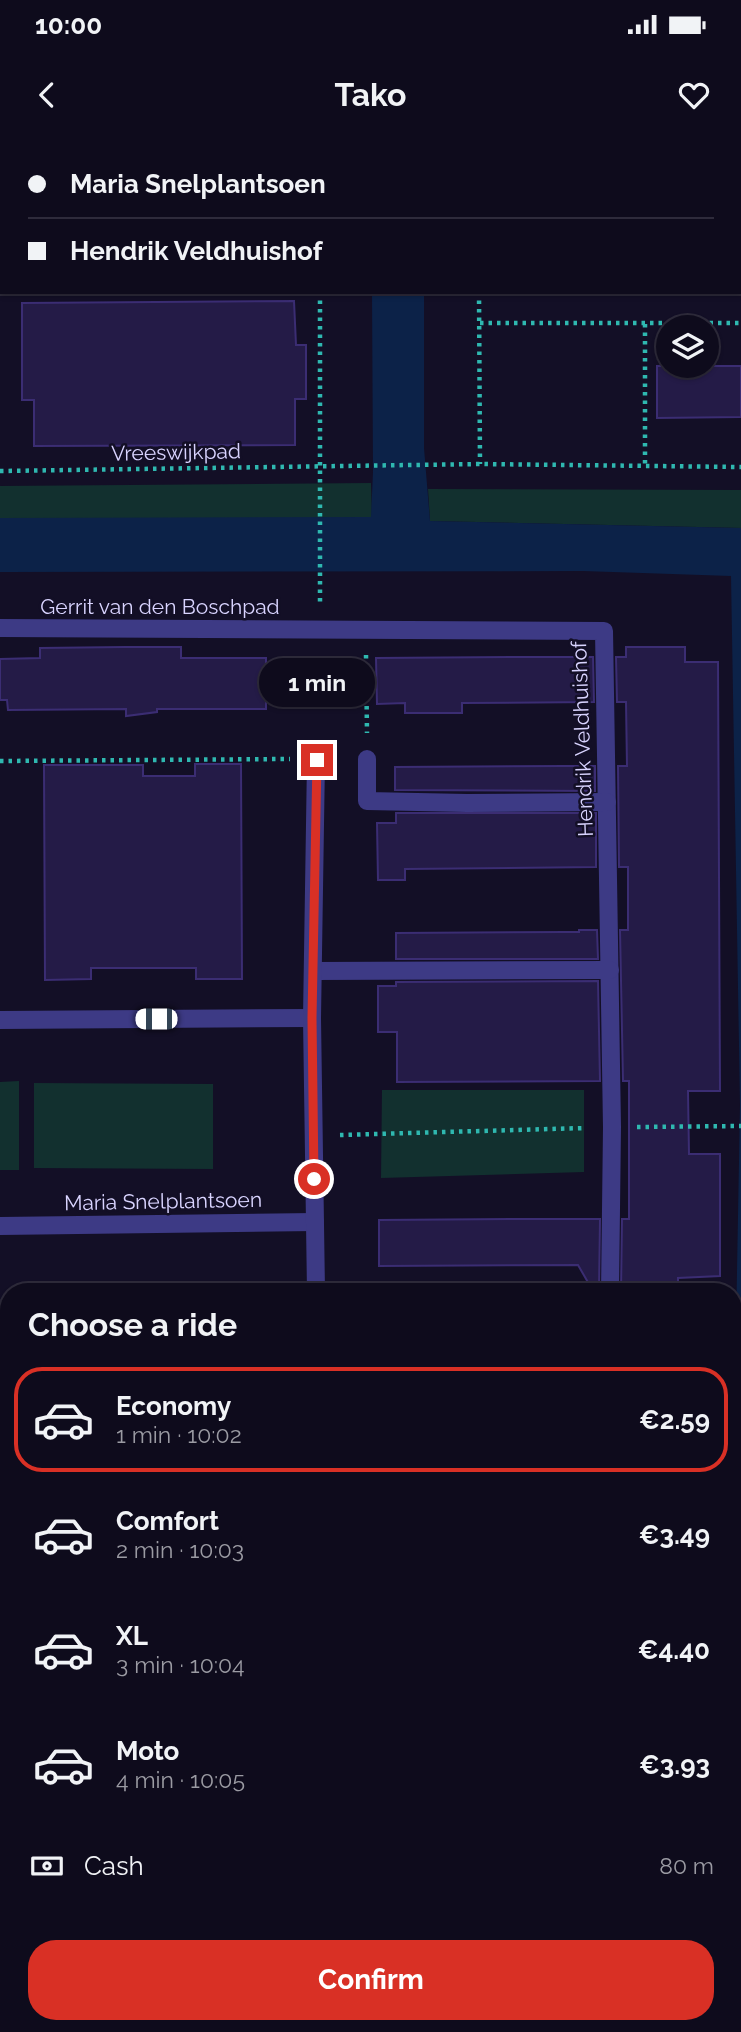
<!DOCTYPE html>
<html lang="en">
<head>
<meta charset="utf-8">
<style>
	:root { --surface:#0e0b1c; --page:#171425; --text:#f1f3f6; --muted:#9b9ba3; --line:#2e2b3b; --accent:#d93025 }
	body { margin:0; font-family:Raleway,sans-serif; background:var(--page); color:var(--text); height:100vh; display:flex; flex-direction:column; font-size:26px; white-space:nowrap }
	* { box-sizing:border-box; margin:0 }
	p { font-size:23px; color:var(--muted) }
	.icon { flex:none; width:38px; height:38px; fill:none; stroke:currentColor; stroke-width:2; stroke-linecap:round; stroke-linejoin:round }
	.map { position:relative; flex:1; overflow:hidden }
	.side { position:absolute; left:0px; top:1143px; width:742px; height:751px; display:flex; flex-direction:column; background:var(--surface); border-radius:28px 28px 0 0; box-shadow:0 2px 5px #0004,0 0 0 2px var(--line) }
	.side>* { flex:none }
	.banner { position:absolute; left:0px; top:0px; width:742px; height:154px; box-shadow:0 2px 5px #0004,0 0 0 2px var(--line); display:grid; align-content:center; height:154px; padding:0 28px; background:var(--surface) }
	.fabs { position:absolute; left:656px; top:175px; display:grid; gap:14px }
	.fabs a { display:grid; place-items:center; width:63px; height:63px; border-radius:50%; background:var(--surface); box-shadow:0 2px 5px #0004,0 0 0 2px var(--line); font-size:35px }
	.end { position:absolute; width:32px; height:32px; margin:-16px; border:9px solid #d93025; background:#fff; box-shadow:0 0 0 4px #fff }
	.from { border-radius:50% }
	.bubble { position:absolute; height:49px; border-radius:24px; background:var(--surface); box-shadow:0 2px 5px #0004,0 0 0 2px var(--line); font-size:23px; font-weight:700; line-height:49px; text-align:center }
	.car { position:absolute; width:21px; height:42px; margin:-21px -10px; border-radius:9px; box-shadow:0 0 5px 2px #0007; background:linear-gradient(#fff 24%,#345 0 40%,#fff 0 76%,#345 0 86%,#fff 0) }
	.banner b { display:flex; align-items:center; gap:24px; height:66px; font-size:26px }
	.banner b+b { border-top:2px solid var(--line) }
	.banner i { width:18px; height:18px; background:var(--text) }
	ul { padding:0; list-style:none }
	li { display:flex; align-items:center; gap:21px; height:105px; margin:0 14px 10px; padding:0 14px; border:4px solid transparent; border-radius:28px }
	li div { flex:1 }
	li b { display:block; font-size:26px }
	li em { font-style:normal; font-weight:700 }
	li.current { border-color:var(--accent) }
	li>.icon { width:63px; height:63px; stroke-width:1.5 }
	h2 { padding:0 28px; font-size:32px; line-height:84px }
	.pay { display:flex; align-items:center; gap:18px; height:77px; padding:0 28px; font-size:26px }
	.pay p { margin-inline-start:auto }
	.button { display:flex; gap:14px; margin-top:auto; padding:14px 28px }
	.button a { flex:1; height:80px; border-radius:28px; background:var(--accent); color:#fff; font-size:28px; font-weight:700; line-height:80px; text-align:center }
	.status { display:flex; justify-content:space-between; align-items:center; height:49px; padding:0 35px; background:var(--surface); direction:ltr }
	.status svg { height:19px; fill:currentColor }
	header { display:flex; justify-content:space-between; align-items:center; height:91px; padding:0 28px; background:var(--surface); font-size:32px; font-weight:700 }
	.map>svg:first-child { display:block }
	.green { fill:#12302f }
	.water { fill:#0c2248 }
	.building { fill:#241b47; stroke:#3b2d73; stroke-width:2 }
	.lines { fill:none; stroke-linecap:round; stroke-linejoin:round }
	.path { stroke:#2fb8b0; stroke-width:4.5; stroke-dasharray:3.5 5; stroke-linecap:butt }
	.service { stroke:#3d3a85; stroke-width:18 }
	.pedestrian { stroke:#3d3a85; stroke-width:18 }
	.minor { stroke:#3d3a85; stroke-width:18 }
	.route { stroke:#d93025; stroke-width:9 }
	.labels { text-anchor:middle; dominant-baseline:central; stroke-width:5; stroke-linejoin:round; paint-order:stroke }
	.street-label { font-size:21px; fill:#d9d4ff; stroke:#130f26 }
</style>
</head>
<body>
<div class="status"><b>10:00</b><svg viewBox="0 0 49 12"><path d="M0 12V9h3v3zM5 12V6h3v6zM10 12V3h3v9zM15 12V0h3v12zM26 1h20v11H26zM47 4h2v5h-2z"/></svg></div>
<header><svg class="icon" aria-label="back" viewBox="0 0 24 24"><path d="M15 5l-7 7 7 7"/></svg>Tako<svg class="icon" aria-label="heart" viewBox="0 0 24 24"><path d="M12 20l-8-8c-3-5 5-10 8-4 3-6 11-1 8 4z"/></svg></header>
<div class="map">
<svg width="741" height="1892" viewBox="0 0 741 1892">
	<rect width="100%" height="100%" fill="#130f26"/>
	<!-- green -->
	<g class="green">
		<polygon points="371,343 372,378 0,378 0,346"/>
		<polygon points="428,349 741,350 741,388 430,381"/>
		<polygon points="19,941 19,1030 0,1030 0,942"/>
		<polygon points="34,943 213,944 213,1029 34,1028"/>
		<polygon points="382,950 584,950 584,1032 381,1038"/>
		<rect x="0" y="1396" width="9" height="53"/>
		<rect x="0" y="1561" width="9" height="105"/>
		<polygon points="741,1595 741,1650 733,1652 733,1597"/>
		<polygon points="741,1671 741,1719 733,1719 733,1673"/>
		<polygon points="733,1746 741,1746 741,1892 548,1892 551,1885 733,1885"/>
		<polygon points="248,1885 297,1885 297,1892 249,1892"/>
		<polygon points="422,1885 504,1885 501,1892 422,1892"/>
	</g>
	<!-- water -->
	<g class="water">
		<polygon points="372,152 424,152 424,308 430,381 741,388 741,1595 733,1597 733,1354 740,965 731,436 583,431 0,432 0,378 371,377 373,332"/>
		<rect x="297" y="1885" width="125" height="7"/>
	</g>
	<!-- building -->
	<g class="building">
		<polygon points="294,161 296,205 306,205 306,259 295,259 295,305 34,306 34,260 22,260 22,163"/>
		<polygon points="657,226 741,226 741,277 657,278"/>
		<polygon points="124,507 181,507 181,518 266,518 266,569 157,569 157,572 126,576 126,569 8,570 7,560 0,560 0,519 40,518 40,508"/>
		<polygon points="626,507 685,507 685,522 718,522 720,951 688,951 689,1014 720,1014 720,1136 678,1138 678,1152 621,1151 622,1079 629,1079 629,941 623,941 620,790 628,790 628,727 619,727 618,626 627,626 626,562 617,562 616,517 626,517"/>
		<polygon points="518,517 593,517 594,562 462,563 462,573 405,573 405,563 377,564 376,518"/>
		<polygon points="195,624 241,624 242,839 196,839 196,828 91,828 91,839 45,840 44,625 143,625 143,636 195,636"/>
		<polygon points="565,626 595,626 595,651 395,650 395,627"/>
		<polygon points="396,673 596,673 596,727 405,729 405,740 378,740 377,683 396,683"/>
		<polygon points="579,790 597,790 598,819 396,819 396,793 566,792 579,792"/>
		<polygon points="598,841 600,941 397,942 397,892 378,892 378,846 396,846 396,842"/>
		<polygon points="521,1079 600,1079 599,1151 593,1151 578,1125 379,1126 379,1080"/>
	</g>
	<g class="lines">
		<!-- path -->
		<g class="path">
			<polyline points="320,0 320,2"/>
			<polyline points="479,0 479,2"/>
			<polyline points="320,152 320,464"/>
			<polyline points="479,152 480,324"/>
			<polyline points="480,183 741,183"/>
			<polyline points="645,184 645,326"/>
			<polyline points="0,331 480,324 741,327"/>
			<polyline points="366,515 367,593"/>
			<polyline points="0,621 290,619"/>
			<polyline points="637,987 741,986"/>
			<polyline points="340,995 586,988"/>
			<polyline points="0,1353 9,1353"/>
			<polyline points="733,1662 741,1660"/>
			<polyline points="733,1740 741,1739"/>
			<polyline points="0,1838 9,1838"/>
			<polyline points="252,1885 252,1892"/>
			<polyline points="521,1892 522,1885"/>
			<polyline points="544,1892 547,1885"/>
		</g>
		<!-- service -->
		<g class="service">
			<polyline points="71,2 71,0"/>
			<polyline points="0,38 2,38"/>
		</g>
		<!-- pedestrian -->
		<g class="pedestrian">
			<polyline points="0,488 604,491 612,987 610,1152"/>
			<polyline points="367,619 367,661 467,663 607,662"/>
			<polyline points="314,831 610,830"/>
		</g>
		<!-- minor -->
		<g class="minor">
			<polyline points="0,880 312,878"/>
			<polyline points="0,1086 315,1082"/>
			<polyline points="316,1152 312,878 316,620"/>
			<polyline points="0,1675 9,1675"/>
			<polyline points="74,1885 74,1892"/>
		</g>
	</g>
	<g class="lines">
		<!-- route -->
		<polyline class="route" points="314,1039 312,878 317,620"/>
	</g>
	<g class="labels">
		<!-- street labels -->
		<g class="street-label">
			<text transform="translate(176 312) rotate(-1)">Vreeswijkpad</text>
			<text x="160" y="466">Gerrit van den Boschpad</text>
			<text transform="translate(582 599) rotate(-92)">Hendrik Veldhuishof</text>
			<text transform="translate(163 1061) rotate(-1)">Maria Snelplantsoen</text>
		</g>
	</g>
</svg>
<div class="fabs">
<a><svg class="icon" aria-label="layers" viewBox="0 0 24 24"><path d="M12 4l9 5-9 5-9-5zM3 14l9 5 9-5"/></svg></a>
</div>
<i class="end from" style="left:314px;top:1039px"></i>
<i class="end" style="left:317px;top:620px"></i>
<div class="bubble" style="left:259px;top:518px;width:116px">1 min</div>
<i class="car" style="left:156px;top:879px;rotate:270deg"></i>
<div class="banner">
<b><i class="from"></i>Maria Snelplantsoen</b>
<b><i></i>Hendrik Veldhuishof</b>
</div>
<section class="side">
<h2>Choose a ride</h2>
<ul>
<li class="current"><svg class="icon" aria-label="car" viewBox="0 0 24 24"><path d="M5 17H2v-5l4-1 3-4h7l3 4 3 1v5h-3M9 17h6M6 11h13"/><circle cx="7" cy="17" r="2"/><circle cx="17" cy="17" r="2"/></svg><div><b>Economy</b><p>1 min · 10:02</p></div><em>€2.59</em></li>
<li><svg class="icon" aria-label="car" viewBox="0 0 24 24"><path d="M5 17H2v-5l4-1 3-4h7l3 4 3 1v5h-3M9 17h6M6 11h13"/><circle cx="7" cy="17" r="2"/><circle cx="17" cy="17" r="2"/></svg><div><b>Comfort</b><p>2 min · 10:03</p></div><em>€3.49</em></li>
<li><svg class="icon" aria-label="car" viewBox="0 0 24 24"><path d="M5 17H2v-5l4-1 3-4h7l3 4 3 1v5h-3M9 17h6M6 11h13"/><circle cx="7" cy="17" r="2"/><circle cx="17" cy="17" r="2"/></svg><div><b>XL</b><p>3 min · 10:04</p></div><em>€4.40</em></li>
<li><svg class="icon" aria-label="car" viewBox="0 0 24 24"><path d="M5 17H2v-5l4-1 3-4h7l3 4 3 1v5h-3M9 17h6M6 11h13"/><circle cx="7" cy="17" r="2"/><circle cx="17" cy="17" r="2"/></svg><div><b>Moto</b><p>4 min · 10:05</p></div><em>€3.93</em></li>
</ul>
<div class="pay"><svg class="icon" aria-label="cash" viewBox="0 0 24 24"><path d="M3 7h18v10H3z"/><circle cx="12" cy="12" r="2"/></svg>Cash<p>80 m</p></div>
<div class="button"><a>Confirm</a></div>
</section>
</div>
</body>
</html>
